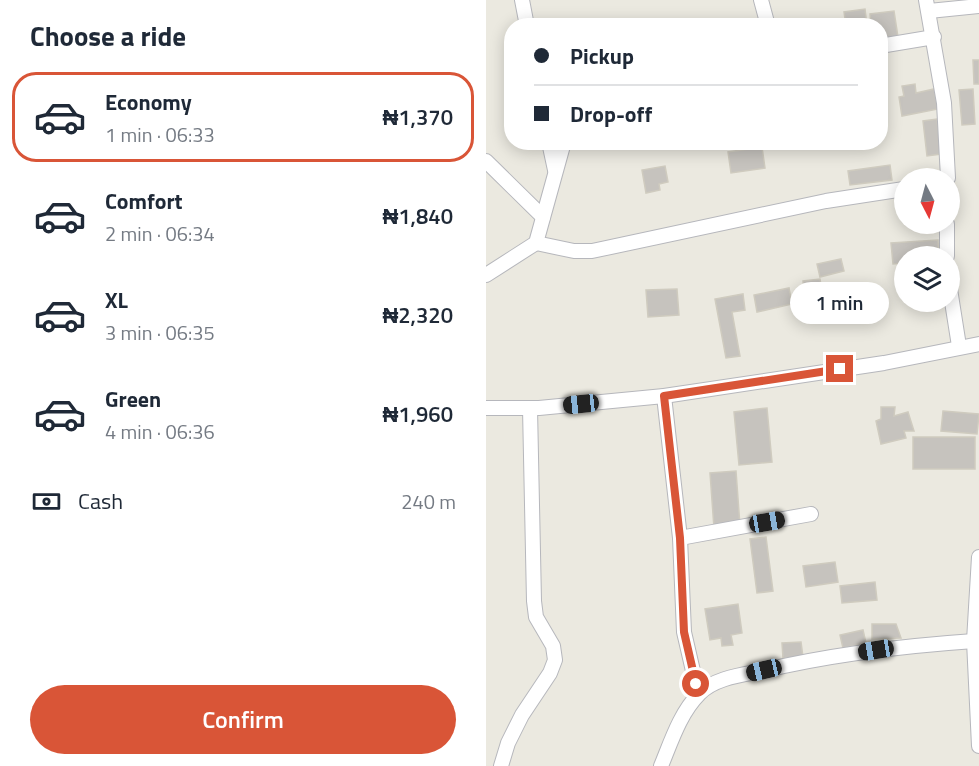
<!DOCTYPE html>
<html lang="en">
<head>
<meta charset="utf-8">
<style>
	:root { --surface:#fff; --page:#f6f6f7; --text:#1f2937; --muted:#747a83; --line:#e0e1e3; --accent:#d95537 }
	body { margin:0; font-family:"Titillium Web",sans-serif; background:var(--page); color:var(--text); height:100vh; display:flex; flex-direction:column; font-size:22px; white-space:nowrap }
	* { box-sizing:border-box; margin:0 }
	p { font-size:20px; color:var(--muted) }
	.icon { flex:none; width:33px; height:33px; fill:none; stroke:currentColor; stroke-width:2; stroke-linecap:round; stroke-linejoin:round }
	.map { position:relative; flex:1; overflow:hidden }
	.details { display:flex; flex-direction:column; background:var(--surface); width:486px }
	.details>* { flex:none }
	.top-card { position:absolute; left:18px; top:18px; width:384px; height:132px; border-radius:24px; box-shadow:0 3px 15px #0003; display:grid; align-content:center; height:132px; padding:0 30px; background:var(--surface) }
	.needle { width:39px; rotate:174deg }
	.controls { position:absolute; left:408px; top:168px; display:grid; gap:12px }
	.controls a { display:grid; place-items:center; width:66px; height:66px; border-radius:50%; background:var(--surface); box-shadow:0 3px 15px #0003; font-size:30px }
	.end { position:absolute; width:27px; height:27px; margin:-14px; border:8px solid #d95537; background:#fff; box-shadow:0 0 0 3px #fff }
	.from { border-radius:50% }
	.bubble { position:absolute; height:42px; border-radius:21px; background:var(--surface); box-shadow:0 3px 15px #0003; font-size:20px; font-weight:600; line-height:42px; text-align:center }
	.car { position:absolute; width:18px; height:36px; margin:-18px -9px; border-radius:8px; box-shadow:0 0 4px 2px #0007; background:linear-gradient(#222 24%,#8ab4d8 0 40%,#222 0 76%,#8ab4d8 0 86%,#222 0) }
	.top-card b { display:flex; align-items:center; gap:21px; height:57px; font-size:22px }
	.top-card b+b { border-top:2px solid var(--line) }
	.top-card i { width:15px; height:15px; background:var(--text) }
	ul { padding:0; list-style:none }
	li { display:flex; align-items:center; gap:18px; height:90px; margin:0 12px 9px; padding:0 18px; border:3px solid transparent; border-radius:24px }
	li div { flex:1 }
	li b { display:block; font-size:22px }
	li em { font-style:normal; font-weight:600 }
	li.active { border-color:var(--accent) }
	li>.icon { width:54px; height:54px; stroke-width:1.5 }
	h2 { padding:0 30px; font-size:27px; line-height:72px }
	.pay { display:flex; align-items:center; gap:15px; height:66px; padding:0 30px; font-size:22px }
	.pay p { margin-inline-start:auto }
	.button { display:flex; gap:12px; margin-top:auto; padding:12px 30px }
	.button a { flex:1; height:69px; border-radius:36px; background:var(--accent); color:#fff; font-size:24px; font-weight:600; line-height:69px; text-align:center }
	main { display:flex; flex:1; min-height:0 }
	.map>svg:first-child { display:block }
	.building { fill:#c6c3be; stroke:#cfcbbf; stroke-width:1.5 }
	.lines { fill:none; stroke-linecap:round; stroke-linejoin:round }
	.minor-casing { stroke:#b6b7bc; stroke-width:16 }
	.minor { stroke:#fff; stroke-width:14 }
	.route { stroke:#d95537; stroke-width:8 }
</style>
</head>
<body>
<main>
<section class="details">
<h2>Choose a ride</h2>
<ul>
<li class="active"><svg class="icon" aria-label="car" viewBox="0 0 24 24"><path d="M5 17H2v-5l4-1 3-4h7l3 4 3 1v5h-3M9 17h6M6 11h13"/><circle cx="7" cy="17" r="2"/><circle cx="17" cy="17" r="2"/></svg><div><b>Economy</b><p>1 min · 06:33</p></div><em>₦1,370</em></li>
<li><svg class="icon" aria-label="car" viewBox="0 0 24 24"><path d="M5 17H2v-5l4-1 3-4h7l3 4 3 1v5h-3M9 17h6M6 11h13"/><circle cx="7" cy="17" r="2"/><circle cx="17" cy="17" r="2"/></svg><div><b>Comfort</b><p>2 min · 06:34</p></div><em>₦1,840</em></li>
<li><svg class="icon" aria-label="car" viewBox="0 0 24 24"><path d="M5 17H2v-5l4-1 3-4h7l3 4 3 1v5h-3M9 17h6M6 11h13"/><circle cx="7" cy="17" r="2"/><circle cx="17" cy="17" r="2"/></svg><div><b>XL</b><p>3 min · 06:35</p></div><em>₦2,320</em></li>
<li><svg class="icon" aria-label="car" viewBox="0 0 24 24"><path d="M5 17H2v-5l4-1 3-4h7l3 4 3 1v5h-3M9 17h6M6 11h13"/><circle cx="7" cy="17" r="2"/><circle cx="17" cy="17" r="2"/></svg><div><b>Green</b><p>4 min · 06:36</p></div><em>₦1,960</em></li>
</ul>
<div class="pay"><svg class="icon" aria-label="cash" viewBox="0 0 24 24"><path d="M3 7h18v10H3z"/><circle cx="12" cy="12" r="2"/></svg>Cash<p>240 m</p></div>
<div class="button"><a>Confirm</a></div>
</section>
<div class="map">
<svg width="493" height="766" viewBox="0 0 493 766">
	<rect width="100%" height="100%" fill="#ebe9e0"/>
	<!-- building -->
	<g class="building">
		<polygon points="379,9 381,26 360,26 358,12"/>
		<polygon points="408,11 412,37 394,40 394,26 385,26 384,14"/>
		<polygon points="487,60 493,60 493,84 488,84"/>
		<polygon points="429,84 430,93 448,89 452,109 416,116 413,97 418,96 416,86"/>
		<polygon points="487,89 489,124 476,125 473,90"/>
		<polygon points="451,119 455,154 441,156 437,121"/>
		<polygon points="276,147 279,168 245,173 242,152"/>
		<polygon points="404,165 406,180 364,185 362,171"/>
		<polygon points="179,166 182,182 173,184 174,190 160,193 156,170"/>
		<polygon points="452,240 453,256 418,256 418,263 407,264 405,243"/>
		<polygon points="355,259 358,271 334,277 331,264"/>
		<polygon points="334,279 336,291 318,293 317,281"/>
		<polygon points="303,288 306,304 271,312 268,295"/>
		<polygon points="191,289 193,315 162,317 160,290"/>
		<polygon points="257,294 259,310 246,312 254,356 240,358 229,299"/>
		<polygon points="395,407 409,407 408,416 422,412 428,431 418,431 420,438 395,444 390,421 395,419"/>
		<polygon points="281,408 286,462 253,465 248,412"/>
		<polygon points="457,411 493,414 491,434 455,431"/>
		<rect x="427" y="437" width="62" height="32"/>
		<polygon points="250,471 254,526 228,528 224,473"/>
		<polygon points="280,537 287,591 271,593 264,539"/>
		<polygon points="349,562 352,582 320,587 317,566"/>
		<polygon points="389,582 391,600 356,603 354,586"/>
		<polygon points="252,604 256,633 245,635 247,645 236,646 235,638 224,640 219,609"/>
		<polygon points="386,624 410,624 415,638 386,639"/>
		<polygon points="377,630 380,643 357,648 354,635"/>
		<polygon points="315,642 317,657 297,658 296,643"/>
	</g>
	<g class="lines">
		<!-- minor casing -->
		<g class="minor-casing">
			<g id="minor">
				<polyline points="36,0 41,26"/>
				<polyline points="275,0 282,26"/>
				<polyline points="440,0 458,103 462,178"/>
				<polyline points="443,11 493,6"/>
				<polyline points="394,46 448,37"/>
				<polyline points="63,142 69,170"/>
				<polyline points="0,161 57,217"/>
				<polyline points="50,243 88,251 106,251 340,201 418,189"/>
				<polyline points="461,256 461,224"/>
				<polyline points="0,275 50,243 78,142"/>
				<polyline points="464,289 473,346"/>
				<polyline points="178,396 194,538 198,632 210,684 214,692"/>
				<polyline points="0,408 53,408 178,396 398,363 493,344"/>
				<polyline points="194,538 325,514"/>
				<polyline points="493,557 488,641 493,746"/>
				<polyline points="15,766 22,743 36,715 64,673 69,660 67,646 50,617 48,601 44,408"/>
				<path d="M175,766c10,-24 19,-53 38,-72 15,-16 42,-19 63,-23 70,-17 140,-25 212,-30"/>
			</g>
		</g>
		<!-- minor -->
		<use href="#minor" class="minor"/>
	</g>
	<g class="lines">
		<!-- route -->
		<polyline class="route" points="210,684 198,632 194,538 178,396 354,369"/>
	</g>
</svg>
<div class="controls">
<a><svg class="needle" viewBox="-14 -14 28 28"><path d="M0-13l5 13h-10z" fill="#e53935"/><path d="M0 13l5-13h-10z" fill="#747a83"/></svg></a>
<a><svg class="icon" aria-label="layers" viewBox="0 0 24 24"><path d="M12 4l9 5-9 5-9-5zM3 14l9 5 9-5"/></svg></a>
</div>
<i class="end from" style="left:210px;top:684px"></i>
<i class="end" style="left:354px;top:369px"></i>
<div class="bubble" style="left:304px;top:282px;width:99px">1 min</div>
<i class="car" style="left:95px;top:404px;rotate:264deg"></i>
<i class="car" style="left:281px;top:522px;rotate:80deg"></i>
<i class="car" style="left:390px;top:650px;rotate:261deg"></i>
<i class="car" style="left:278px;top:670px;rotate:257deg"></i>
<div class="top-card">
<b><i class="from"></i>Pickup</b>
<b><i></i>Drop-off</b>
</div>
</div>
</main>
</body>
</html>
